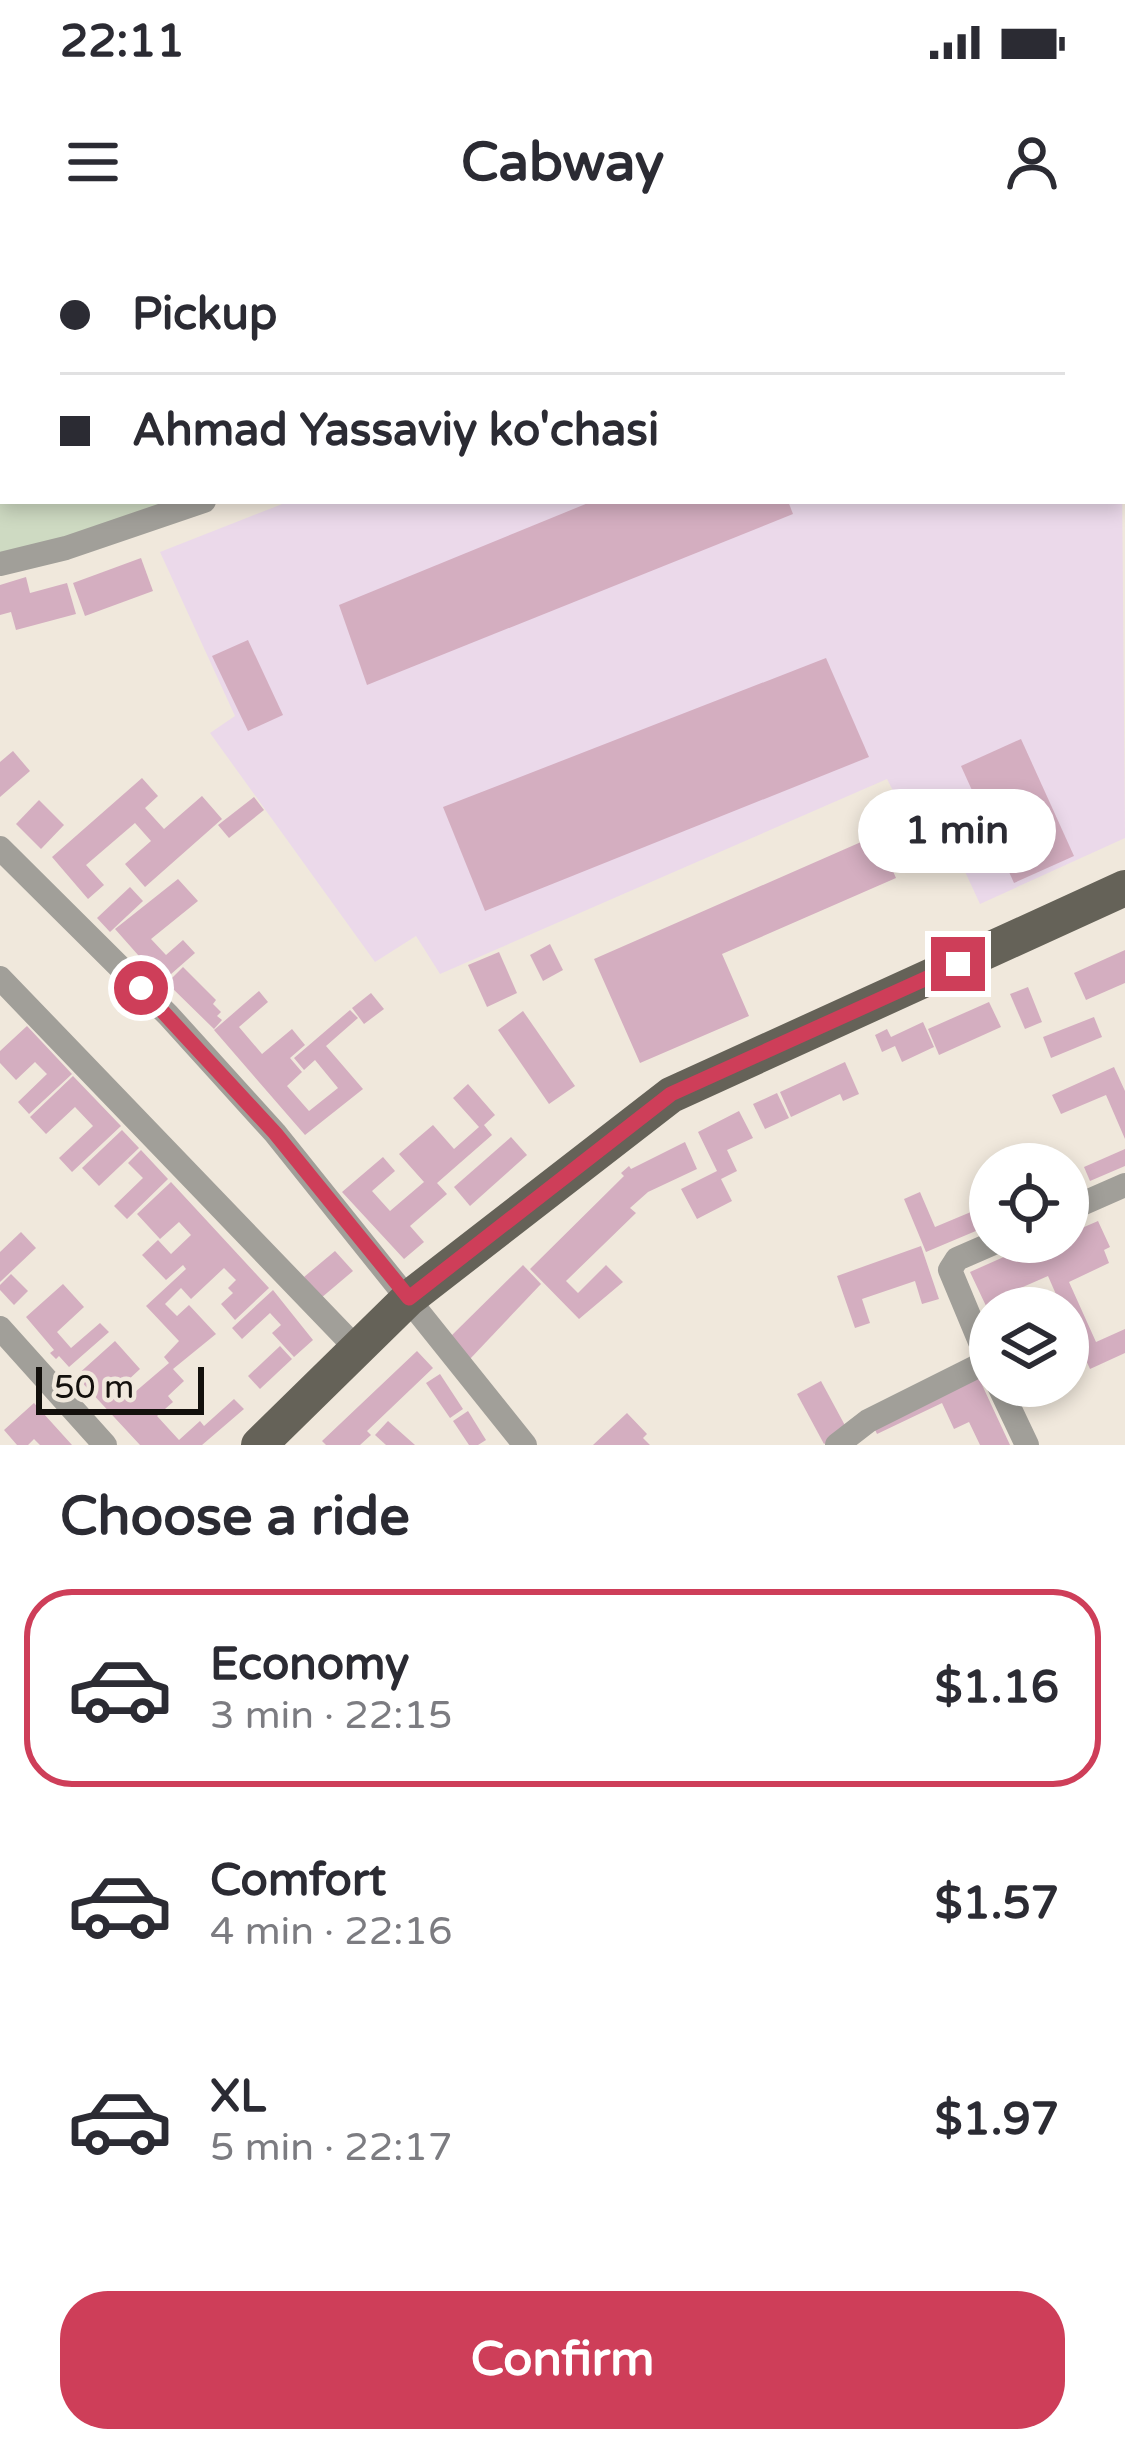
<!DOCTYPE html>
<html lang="en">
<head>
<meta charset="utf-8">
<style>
	:root { --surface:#fff; --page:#f2f2f3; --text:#2b2b33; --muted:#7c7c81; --line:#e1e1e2; --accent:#ce3e59 }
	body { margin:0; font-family:"Varela Round",sans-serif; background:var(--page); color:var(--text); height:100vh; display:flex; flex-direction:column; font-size:45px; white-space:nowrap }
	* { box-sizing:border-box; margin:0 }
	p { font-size:39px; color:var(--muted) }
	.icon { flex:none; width:66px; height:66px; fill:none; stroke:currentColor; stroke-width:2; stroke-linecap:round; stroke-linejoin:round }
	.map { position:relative; height:1205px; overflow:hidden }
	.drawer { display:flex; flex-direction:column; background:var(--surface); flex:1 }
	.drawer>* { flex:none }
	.top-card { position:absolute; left:0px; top:0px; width:1125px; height:264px; box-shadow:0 6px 18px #0003; display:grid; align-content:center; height:264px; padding:0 60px; background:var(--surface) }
	.fabs { position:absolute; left:969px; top:903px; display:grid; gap:24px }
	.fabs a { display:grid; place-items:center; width:120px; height:120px; border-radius:50%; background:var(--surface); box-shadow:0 6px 18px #0003; font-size:60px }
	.scale { position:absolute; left:36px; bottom:30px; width:168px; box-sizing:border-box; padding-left:12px; border:6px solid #13100c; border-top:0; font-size:33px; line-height:42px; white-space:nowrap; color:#13100c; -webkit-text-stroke:9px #f0e8dc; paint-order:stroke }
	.end { position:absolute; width:54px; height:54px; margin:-27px; border:15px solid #ce3e59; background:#fff; box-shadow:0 0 0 6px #fff }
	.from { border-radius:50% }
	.bubble { position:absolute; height:84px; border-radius:42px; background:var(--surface); box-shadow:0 6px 18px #0003; font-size:39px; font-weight:700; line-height:84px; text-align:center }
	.top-card b { display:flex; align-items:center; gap:42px; height:114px; font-size:45px }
	.top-card b+b { border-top:3px solid var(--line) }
	.top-card i { width:30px; height:30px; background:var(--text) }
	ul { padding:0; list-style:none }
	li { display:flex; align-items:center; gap:36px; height:198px; margin:0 24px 18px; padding:0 36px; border:6px solid transparent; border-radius:48px }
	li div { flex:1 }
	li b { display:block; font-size:45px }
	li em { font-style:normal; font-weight:700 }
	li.selected { border-color:var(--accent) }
	li>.icon { width:108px; height:108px; stroke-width:1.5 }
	h2 { padding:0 60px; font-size:54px; line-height:144px }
	.cta { display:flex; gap:24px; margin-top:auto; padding:24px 60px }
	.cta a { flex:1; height:138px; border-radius:48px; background:var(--accent); color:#fff; font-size:48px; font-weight:700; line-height:138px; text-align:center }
	.status { display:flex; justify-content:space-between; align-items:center; height:84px; padding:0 60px; background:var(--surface); direction:ltr }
	.status svg { height:33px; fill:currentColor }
	header { display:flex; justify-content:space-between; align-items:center; height:156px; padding:0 60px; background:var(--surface); font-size:54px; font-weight:700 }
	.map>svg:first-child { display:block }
	.industrial { fill:#ebd9ea }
	.green { fill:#cedac2 }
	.building { fill:#d4aec0 }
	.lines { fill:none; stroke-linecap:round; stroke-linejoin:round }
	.street { stroke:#a19f99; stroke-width:24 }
	.primary { stroke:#656258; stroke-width:36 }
	.route { stroke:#ce3e59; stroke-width:15 }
</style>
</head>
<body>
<div class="status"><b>22:11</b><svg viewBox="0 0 49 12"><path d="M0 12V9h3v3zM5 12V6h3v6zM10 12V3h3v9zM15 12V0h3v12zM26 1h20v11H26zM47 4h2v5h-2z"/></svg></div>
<header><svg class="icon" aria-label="menu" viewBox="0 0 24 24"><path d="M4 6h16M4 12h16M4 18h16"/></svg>Cabway<svg class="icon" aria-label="person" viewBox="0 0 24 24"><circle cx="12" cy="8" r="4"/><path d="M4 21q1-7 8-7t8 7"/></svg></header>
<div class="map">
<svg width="1125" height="1205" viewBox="0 0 1125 1205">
	<rect width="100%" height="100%" fill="#f0e8dc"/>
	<!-- industrial -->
	<polygon class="industrial" points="1122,239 1125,598 980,664 955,610 914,627 891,569 900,564 887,539 440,734 416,696 375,722 210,493 235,476 160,312 290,261 1122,261"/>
	<!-- green -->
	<polygon class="green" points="0,0 605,0 607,3 3,3 3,261 181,261 145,275 0,314"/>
	<!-- building -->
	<g class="building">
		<polygon points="593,261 788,261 793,274 367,445 339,365"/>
		<polygon points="141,318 153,351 85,376 73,343"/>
		<polygon points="26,337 30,353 67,343 76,374 16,390 11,372 0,375 0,345"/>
		<polygon points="248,400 283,475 248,491 212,416"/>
		<polygon points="826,418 869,517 485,671 443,567"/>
		<polygon points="1021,499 1074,616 1014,643 961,526"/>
		<polygon points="13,511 30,531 0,557 0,522"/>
		<polygon points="142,538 158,556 145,568 164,589 202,556 222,579 145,647 125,624 151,601 135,583 86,625 104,645 88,659 52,617"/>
		<polygon points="254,557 264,570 229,598 218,585"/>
		<polygon points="39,560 64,585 41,609 16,584"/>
		<polygon points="877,595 896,638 722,714 749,776 640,823 594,719"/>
		<polygon points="178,639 198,661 151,699 166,715 183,700 195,713 162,742 115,689"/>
		<polygon points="130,647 143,661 110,692 97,678"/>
		<polygon points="550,704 563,730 543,741 530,715"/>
		<polygon points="1125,710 1125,743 1086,760 1074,733"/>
		<polygon points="499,712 517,753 487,767 468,725"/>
		<polygon points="183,727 216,760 213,764 221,772 217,776 222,780 214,789 167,743"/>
		<polygon points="1028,747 1042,782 1025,789 1010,754"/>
		<polygon points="259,751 268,762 239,787 262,814 292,789 305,805 290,818 302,832 287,846 309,871 338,848 315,820 304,830 294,818 350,770 358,778 326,806 363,849 305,895 214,790"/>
		<polygon points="371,753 384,769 364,784 352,768"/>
		<polygon points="989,762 1001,787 939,815 928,789"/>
		<polygon points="523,771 575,846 549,864 498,790"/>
		<polygon points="1094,777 1102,797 1051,818 1043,797"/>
		<polygon points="923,782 934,807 902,822 895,806 882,812 875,795 887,789 891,797"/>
		<polygon points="27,786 72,834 29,874 18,862 47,834 35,822 16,840 0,823 0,811"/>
		<polygon points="845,822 859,854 843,861 840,854 791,877 780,852"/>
		<polygon points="1114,827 1125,851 1125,899 1106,855 1061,874 1052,855"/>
		<polygon points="73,836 121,886 72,932 59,918 93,886 75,867 46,894 30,877"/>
		<polygon points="468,844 495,875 484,885 492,895 437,943 447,954 410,986 424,1002 404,1019 342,952 383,917 395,931 372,951 390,971 424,942 399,914 433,885 454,909 479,887 453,858"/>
		<polygon points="777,853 789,878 765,889 753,864"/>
		<polygon points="739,871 753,898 727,910 737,931 721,939 732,961 697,979 681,949 717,931 698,892"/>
		<polygon points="122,890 139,908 99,946 82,928"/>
		<polygon points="511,897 527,915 470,966 454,947"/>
		<polygon points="685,902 697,929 648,952 630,968 636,973 566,1041 578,1053 606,1025 623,1042 579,1079 530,1029 624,936 621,933 629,926 631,929"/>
		<polygon points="1125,909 1125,926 1090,941 1084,927"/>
		<polygon points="141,910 168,939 127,979 114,966 143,938 128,923"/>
		<polygon points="171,942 269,1048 235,1080 221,1064 233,1053 228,1048 236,1040 224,1028 191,1059 181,1048 165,1064 177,1076 189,1065 216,1094 173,1129 184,1141 168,1156 173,1162 157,1176 179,1200 200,1181 204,1186 234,1159 244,1169 202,1205 140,1205 76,1136 115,1101 140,1129 126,1142 135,1152 169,1123 164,1117 179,1101 146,1066 186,1029 183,1025 166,1040 142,1015 158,1000 171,1014 191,995 179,982 160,999 137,974"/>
		<polygon points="920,952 935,987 990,964 990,985 926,1012 904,959"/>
		<polygon points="1098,981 1110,1007 1104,1010 1109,1023 1069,1042 1096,1102 1125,1089 1125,1113 1090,1129 1068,1080 1068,1068 1062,1068 1048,1036 1000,1057 1005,1068 987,1068 970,1032 1006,1016 1004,1010 1019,1003 1022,1008 1033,1003 1036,1009 1051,1002 1068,1002 1068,994"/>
		<polygon points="21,992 36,1008 0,1042 0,1012"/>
		<polygon points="921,1006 939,1059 922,1064 915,1041 862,1059 870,1083 855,1088 837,1036"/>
		<polygon points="335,1011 353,1031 321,1058 304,1037"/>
		<polygon points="523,1025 541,1044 470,1119 449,1098"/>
		<polygon points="11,1034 28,1051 14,1065 0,1050 0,1045"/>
		<polygon points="63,1044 84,1067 57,1092 71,1108 100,1083 109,1092 69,1127 59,1116 56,1119 50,1113 54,1110 26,1077"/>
		<polygon points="273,1050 313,1100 294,1117 272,1093 281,1085 270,1073 242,1099 232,1088"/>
		<polygon points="280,1106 292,1119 260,1149 248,1136"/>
		<polygon points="417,1111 433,1128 367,1191 371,1195 360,1205 326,1205 322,1201"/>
		<polygon points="440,1134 463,1169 450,1178 426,1143"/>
		<polygon points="977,1134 1010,1205 980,1205 969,1182 954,1189 942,1163 877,1194 872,1183"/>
		<polygon points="821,1141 848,1191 824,1204 797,1154"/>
		<polygon points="34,1163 72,1205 40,1205 34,1199 28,1205 17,1205 4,1190"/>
		<polygon points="468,1171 486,1200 478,1205 469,1205 453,1181"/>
		<polygon points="627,1173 647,1194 643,1198 650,1205 593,1205"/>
		<polygon points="388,1181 415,1205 386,1205 375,1195"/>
	</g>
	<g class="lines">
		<!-- street -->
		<g class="street">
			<polyline points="695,3 696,0"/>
			<polyline points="1122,228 1125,229"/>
			<polyline points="0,324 66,308 204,261"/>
			<polyline points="0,608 168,775 275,893 525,1205"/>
			<polyline points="0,738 357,1109"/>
			<polyline points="1068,970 1125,945"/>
			<polyline points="0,1088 105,1205"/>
			<polyline points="990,1126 950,1030 957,1019 996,1002"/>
			<polyline points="999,1146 1027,1205"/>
			<polyline points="837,1205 868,1181 988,1121"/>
		</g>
		<!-- primary -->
		<polyline class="primary" points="259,1205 409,1058 671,855 1125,648"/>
	</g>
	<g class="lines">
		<!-- route -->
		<polyline class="route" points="141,748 275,893 409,1058 671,854 958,724"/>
	</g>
</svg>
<div class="fabs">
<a><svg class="icon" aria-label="locate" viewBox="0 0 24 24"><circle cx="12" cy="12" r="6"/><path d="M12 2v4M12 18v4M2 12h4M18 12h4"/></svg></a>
<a><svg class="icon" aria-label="layers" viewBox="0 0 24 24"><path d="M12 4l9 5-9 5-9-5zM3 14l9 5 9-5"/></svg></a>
</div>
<div class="scale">50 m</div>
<i class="end from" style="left:141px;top:748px"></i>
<i class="end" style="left:958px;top:724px"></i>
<div class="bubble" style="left:858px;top:549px;width:198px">1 min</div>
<div class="top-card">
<b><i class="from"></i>Pickup</b>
<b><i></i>Ahmad Yassaviy ko'chasi</b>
</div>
</div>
<section class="drawer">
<h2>Choose a ride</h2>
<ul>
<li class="selected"><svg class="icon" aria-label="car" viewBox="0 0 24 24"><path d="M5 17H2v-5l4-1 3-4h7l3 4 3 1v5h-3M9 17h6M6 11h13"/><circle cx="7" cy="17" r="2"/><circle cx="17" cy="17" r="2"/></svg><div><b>Economy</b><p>3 min · 22:15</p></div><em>$1.16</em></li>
<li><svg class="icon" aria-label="car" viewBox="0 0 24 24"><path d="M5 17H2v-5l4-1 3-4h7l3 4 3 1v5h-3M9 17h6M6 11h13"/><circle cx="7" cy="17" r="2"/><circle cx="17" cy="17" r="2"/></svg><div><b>Comfort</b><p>4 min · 22:16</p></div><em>$1.57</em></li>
<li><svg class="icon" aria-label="car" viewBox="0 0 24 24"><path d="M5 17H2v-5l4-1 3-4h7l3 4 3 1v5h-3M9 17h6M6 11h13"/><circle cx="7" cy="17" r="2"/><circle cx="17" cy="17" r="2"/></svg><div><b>XL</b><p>5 min · 22:17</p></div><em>$1.97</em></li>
</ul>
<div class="cta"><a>Confirm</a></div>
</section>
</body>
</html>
